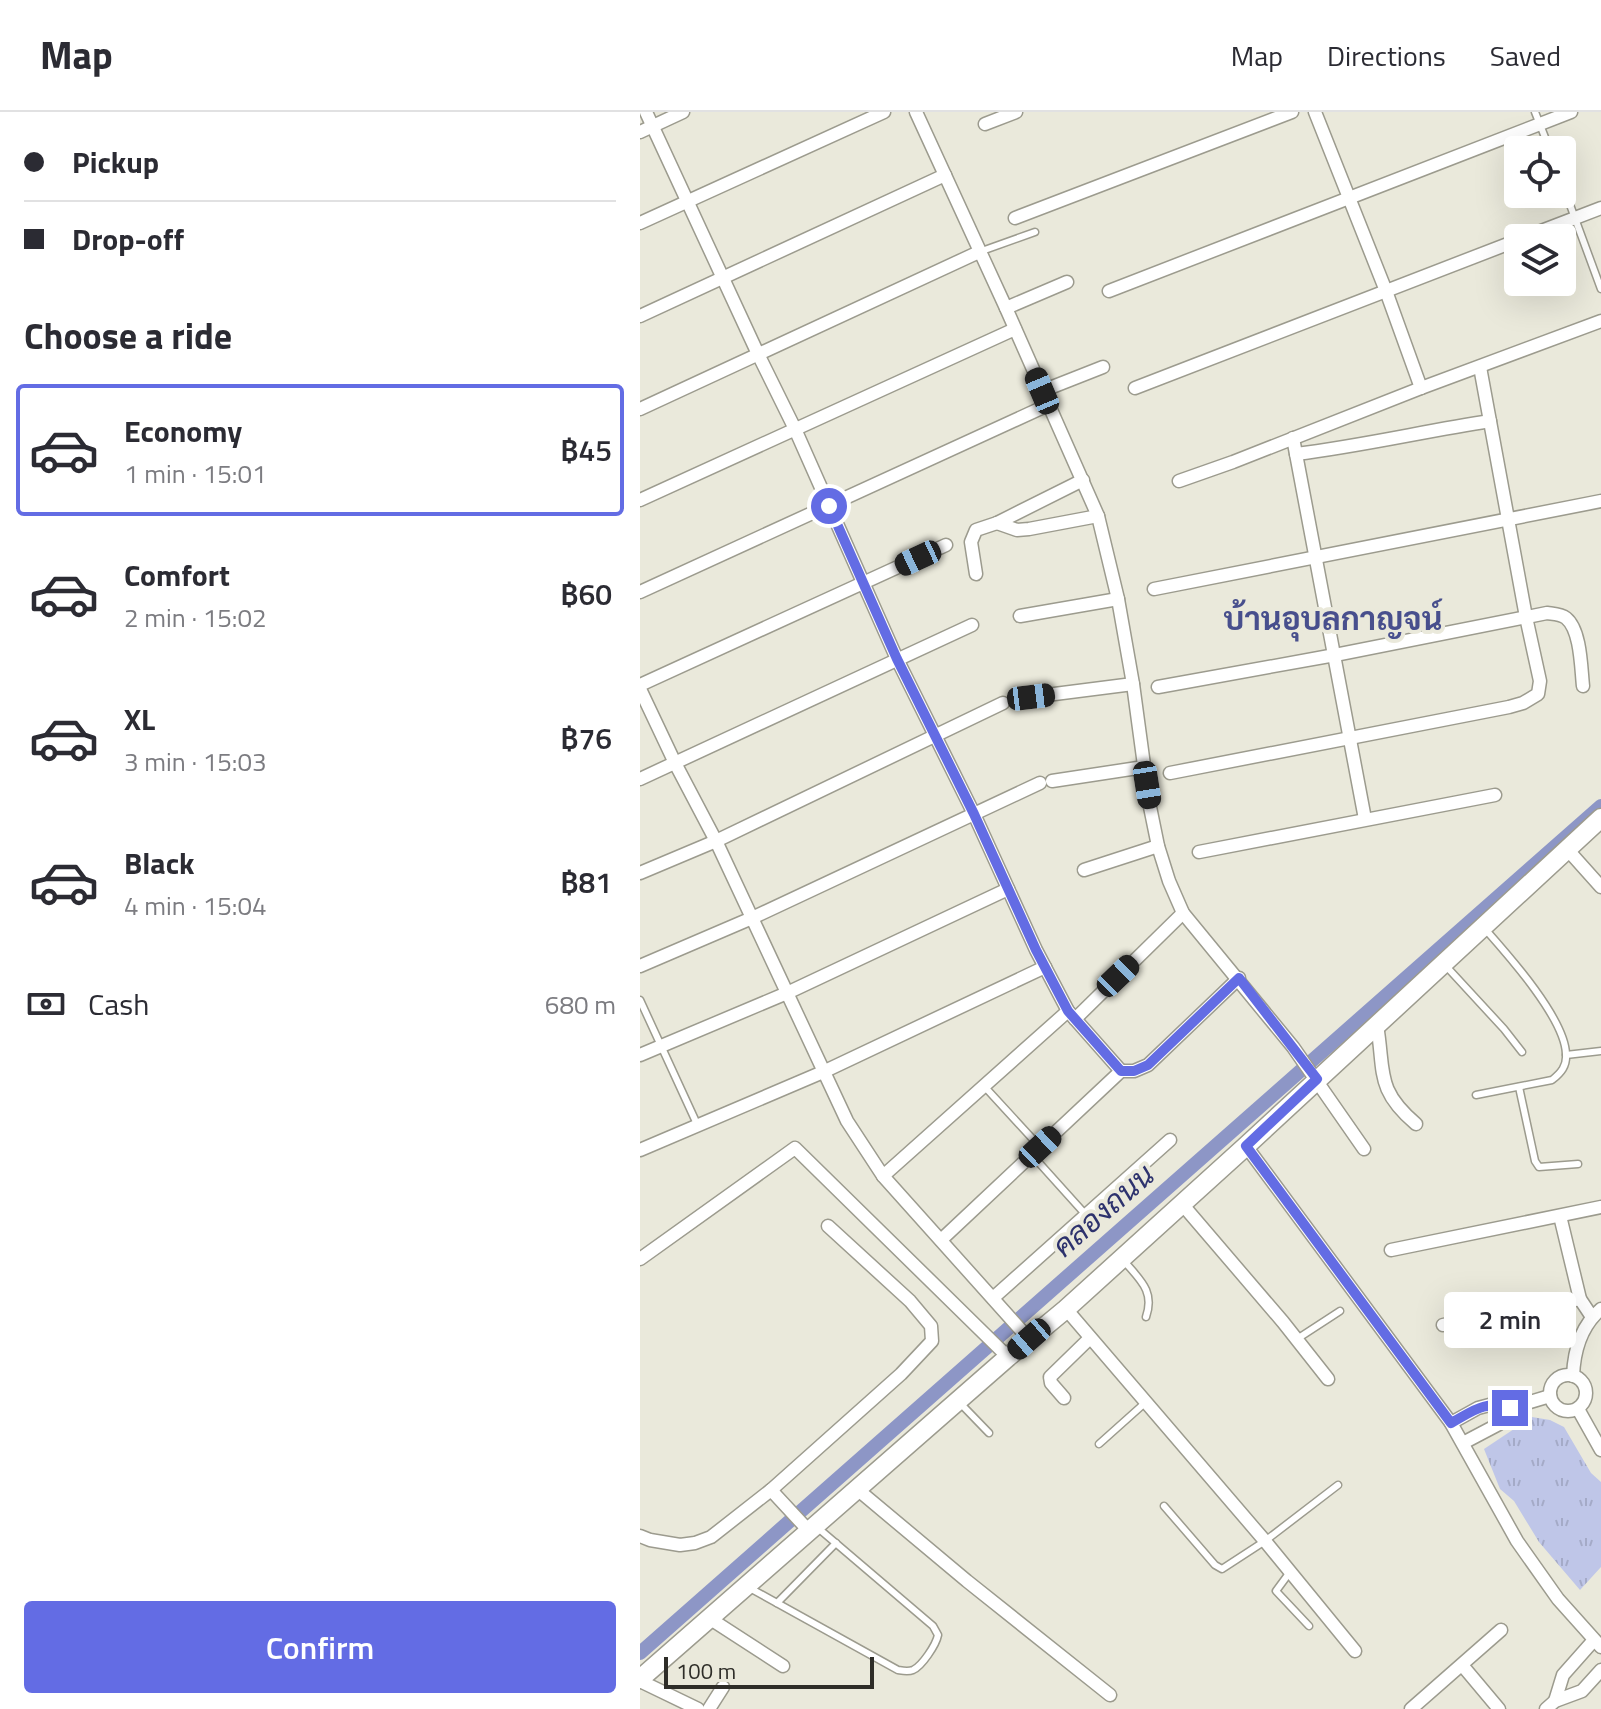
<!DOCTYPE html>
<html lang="en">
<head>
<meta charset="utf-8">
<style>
	:root { --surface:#fff; --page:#f7f7f7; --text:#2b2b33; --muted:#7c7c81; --line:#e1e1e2; --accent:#636ce4 }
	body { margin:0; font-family:"Titillium Web",Sarabun,sans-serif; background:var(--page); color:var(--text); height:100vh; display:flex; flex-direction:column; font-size:30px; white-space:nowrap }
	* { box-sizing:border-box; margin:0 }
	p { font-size:26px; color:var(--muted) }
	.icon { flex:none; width:44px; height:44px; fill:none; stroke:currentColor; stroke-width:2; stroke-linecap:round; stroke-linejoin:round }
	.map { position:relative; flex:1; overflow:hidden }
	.panel { display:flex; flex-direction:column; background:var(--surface); width:640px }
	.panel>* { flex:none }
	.hud { display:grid; align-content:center; height:176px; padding:0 24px; background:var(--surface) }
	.fabs { position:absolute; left:864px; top:24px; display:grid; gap:16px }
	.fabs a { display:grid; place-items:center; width:72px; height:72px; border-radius:8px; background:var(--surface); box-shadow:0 8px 32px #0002; font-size:40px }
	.scale { position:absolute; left:24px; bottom:20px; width:210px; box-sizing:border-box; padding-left:8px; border:4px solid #2e2d28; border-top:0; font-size:22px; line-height:28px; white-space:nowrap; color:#2e2d28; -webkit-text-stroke:6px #eae9db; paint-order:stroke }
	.end { position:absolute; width:36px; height:36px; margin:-18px; border:10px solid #636ce4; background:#fff; box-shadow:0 0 0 4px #fff }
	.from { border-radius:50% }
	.bubble { position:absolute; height:56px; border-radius:8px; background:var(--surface); box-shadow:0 8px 32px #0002; font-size:26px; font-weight:600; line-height:56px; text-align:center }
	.car { position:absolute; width:24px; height:48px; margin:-24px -12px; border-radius:10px; box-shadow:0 0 6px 2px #0007; background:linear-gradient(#222 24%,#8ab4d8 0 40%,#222 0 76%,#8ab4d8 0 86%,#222 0) }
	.hud b { display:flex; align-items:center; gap:28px; height:76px; font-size:30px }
	.hud b+b { border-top:2px solid var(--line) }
	.hud i { width:20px; height:20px; background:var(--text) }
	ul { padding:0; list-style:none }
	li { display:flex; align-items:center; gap:24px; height:132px; margin:0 16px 12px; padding:0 8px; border:4px solid transparent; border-radius:8px }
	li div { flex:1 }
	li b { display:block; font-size:30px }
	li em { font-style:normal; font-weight:600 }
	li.selected { border-color:var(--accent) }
	li>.icon { width:72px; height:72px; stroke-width:1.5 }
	h2 { padding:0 24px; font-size:36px; line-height:96px }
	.pay { display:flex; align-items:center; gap:20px; height:88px; padding:0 24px; font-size:30px }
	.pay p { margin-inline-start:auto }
	.button { display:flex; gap:16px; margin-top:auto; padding:16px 24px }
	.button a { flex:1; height:92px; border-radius:8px; background:var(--accent); color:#fff; font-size:32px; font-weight:600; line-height:92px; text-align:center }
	header { display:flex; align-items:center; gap:48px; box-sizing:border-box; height:112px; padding:0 40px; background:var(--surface); border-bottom:2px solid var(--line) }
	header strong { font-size:38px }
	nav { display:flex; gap:44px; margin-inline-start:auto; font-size:28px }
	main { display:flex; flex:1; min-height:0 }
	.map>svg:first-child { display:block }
	.park { fill:url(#park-tufts) }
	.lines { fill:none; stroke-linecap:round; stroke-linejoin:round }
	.canal { stroke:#8d96c6; stroke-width:14 }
	.lane-casing { stroke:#9c9b8e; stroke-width:9 }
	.street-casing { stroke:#9c9b8e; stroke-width:15 }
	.secondary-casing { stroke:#9c9b8e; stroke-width:21 }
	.lane { stroke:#fff; stroke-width:6 }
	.street { stroke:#fff; stroke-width:12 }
	.secondary { stroke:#fff; stroke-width:18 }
	.route { stroke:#636ce4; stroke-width:10 }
	.labels { text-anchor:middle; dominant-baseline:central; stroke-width:8; stroke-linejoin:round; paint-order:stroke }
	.water-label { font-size:30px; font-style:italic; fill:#2d326d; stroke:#eae9db }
	.quarter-label { font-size:32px; font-weight:bold; fill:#484f8d; stroke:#eae9db }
</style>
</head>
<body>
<header>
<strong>Map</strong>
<nav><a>Map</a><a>Directions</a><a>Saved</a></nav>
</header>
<main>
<section class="panel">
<div class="hud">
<b><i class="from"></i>Pickup</b>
<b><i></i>Drop-off</b>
</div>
<h2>Choose a ride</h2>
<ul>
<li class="selected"><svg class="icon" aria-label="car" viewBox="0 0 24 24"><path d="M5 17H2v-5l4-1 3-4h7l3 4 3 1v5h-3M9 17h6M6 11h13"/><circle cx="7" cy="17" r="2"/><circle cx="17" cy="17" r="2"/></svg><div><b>Economy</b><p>1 min · 15:01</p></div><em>฿45</em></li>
<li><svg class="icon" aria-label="car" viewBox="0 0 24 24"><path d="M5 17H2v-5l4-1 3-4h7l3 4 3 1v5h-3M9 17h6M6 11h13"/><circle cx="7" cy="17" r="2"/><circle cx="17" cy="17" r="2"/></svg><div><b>Comfort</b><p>2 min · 15:02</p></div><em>฿60</em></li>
<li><svg class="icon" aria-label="car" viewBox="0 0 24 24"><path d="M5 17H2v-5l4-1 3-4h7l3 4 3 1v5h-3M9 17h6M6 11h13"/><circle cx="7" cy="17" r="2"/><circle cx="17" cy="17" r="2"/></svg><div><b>XL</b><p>3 min · 15:03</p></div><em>฿76</em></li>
<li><svg class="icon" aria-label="car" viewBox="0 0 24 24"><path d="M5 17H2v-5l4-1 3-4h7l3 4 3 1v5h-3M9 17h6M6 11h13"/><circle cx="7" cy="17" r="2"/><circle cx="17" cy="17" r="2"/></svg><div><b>Black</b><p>4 min · 15:04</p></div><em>฿81</em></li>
</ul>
<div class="pay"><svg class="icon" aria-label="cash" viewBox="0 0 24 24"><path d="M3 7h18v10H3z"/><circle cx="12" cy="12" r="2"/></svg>Cash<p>680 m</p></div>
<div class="button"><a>Confirm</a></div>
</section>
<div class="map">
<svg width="961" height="1597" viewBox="0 0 961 1597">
	<defs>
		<pattern id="park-tufts" width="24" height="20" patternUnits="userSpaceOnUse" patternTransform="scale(2)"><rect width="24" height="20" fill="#bfc6e8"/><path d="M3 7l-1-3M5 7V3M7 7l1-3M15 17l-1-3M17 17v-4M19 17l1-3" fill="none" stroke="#a4aac7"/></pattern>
	</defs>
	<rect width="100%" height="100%" fill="#eae9db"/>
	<!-- park -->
	<polygon class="park" points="892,1305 910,1308 924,1315 951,1361 961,1370 961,1455 940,1478 899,1430 874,1389 860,1377 844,1337"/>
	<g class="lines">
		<!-- canal -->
		<polyline class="canal" points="0,1541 961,694"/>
		<!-- lane casing -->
		<g class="lane-casing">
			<g id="lane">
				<polyline points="895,0 910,38"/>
				<polyline points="922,71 961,177"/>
				<polyline points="339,140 395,120"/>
				<polyline points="805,853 864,917 882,940"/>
				<polyline points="0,888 57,1012"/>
				<polyline points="926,943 961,939"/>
				<polyline points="344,974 400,1035"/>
				<polyline points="879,975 895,1049 899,1055 938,1052"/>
				<path d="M836,983l76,-15c9,-7 15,-14 14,-26 -1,-35 -57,-98 -80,-124"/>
				<polyline points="392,1043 446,1103"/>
				<path d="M484,1149c16,19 31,30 22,56"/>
				<polyline points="657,1227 700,1199"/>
				<polyline points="320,1291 349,1321"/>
				<polyline points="459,1332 506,1290"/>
				<polyline points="524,1394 575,1453 582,1457 625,1429 698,1373"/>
				<polyline points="650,1460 636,1479 669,1514"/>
				<path d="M108,1475l150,83c6,1 10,2 15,0 9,-4 23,-25 25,-35l-5,-9 -115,-98"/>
				<polyline points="137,1491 196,1431"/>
			</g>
		</g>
		<!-- street casing -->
		<g class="street-casing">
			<g id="street">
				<polyline points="6,0 118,242 155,317 257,547 334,702 396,838 428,899 481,959"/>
				<polyline points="276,0 366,196 458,404 478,487 493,572 509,690 518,734 529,769 543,801 653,935 724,1037"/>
				<polyline points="675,0 746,179 781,276"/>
				<polyline points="345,12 376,0"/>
				<polyline points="0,20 43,0"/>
				<polyline points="375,106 652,0"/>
				<polyline points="0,111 244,0"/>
				<polyline points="883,126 961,96"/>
				<polyline points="469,179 931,0"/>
				<polyline points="366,196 427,170"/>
				<polyline points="0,204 305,63"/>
				<polyline points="495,276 878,128"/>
				<polyline points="402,279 463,255"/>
				<polyline points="0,297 339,140"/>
				<polyline points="653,326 725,707"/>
				<path d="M656,342c65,-8 129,-23 194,-33"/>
				<polyline points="539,369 593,350 781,276 961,209"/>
				<polyline points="0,388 375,217"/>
				<polyline points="357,411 377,418 389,417 458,404"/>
				<polyline points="336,462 331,430 336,418 357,411 443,368"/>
				<polyline points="514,477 961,389"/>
				<polyline points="0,480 408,293"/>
				<polyline points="380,504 478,487"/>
				<polyline points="0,573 306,433"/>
				<path d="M518,575l177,-32 212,-42c7,1 14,1 19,5 15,12 15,50 17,68"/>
				<polyline points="0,577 35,651 76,729 207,1009 243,1064 389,1227"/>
				<polyline points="391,585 493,572"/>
				<polyline points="530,661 869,595 883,591 898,582 900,569 886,505 840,255"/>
				<polyline points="0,667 332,513"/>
				<polyline points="412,669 504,655"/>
				<polyline points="927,737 961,775"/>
				<polyline points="559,740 855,683"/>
				<polyline points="444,758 518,734"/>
				<polyline points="0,761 76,729 363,591"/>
				<polyline points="0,854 112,806 400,671"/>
				<polyline points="435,907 543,801"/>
				<path d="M737,913c8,47 -2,64 39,99"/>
				<polyline points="0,943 147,881 368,777"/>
				<polyline points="606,1034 811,1311 877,1429 918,1487 961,1535"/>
				<polyline points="0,1038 183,960 405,855"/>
				<polyline points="243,1064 428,899"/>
				<polyline points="542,1092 643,1210 688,1267"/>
				<polyline points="920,1104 940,1187 952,1205"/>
				<polyline points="301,1128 481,959 494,959 508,953 599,866"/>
				<polyline points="751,1138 961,1095"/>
				<polyline points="0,1147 155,1036 368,1245"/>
				<polyline points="353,1186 530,1028"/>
				<polyline points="426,1197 625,1429 715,1539"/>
				<polyline points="803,1213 940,1187"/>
				<circle cx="928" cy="1281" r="18"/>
				<path d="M933,1264c1,-26 8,-50 28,-67"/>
				<polyline points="424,1286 411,1271 410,1265 450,1226"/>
				<polyline points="938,1297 961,1338"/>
				<polyline points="811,1311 838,1296 853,1292 870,1296 910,1284"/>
				<polyline points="823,1331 859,1312 870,1296"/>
				<polyline points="217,1377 327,1469 470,1583"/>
				<polyline points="131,1378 261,1262 292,1229 291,1214 270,1189 188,1114"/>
				<polyline points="0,1424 10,1428 40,1433 55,1431 71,1425 131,1378 169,1419"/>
				<polyline points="69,1506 143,1554"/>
				<polyline points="822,1553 859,1597"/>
				<polyline points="0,1569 58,1597"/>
				<polyline points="915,1589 923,1563 954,1528"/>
				<polyline points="69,1597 83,1575"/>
				<polyline points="771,1597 861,1518"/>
				<polyline points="906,1597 915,1589 942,1579 961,1558"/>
			</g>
		</g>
		<!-- secondary casing -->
		<g class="secondary-casing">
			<polyline id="secondary" points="0,1567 368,1245 426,1197 606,1034 961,706"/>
		</g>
		<!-- lane -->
		<use href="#lane" class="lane"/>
		<!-- street -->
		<use href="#street" class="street"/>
		<!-- secondary -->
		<use href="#secondary" class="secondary"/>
	</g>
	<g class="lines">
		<!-- route -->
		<path class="route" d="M189,394l68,153 77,155 62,136 32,61 53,60h13l14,-6 91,-87 78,101 -71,67 205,277c24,-13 32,-22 59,-15"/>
	</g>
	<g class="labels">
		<!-- water labels -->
		<g class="water-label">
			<text transform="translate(463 1098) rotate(-41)">คลองถนน</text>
		</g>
		<!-- quarter labels -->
		<g class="quarter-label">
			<text x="693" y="506">บ้านอุบลกาญจน์</text>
		</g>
	</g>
</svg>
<div class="fabs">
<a><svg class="icon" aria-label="locate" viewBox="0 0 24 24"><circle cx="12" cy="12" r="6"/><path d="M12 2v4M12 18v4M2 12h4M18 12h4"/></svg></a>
<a><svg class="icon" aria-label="layers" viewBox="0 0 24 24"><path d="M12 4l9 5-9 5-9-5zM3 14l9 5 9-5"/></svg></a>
</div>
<div class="scale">100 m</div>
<i class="end from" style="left:189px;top:394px"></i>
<i class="end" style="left:870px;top:1296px"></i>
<div class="bubble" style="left:804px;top:1180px;width:132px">2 min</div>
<i class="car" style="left:402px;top:279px;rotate:337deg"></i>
<i class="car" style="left:278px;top:446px;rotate:245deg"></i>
<i class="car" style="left:391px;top:585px;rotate:83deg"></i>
<i class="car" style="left:507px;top:673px;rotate:171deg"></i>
<i class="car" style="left:478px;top:864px;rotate:46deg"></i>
<i class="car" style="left:400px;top:1035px;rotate:47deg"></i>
<i class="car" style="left:389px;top:1227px;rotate:229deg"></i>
</div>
</main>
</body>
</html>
